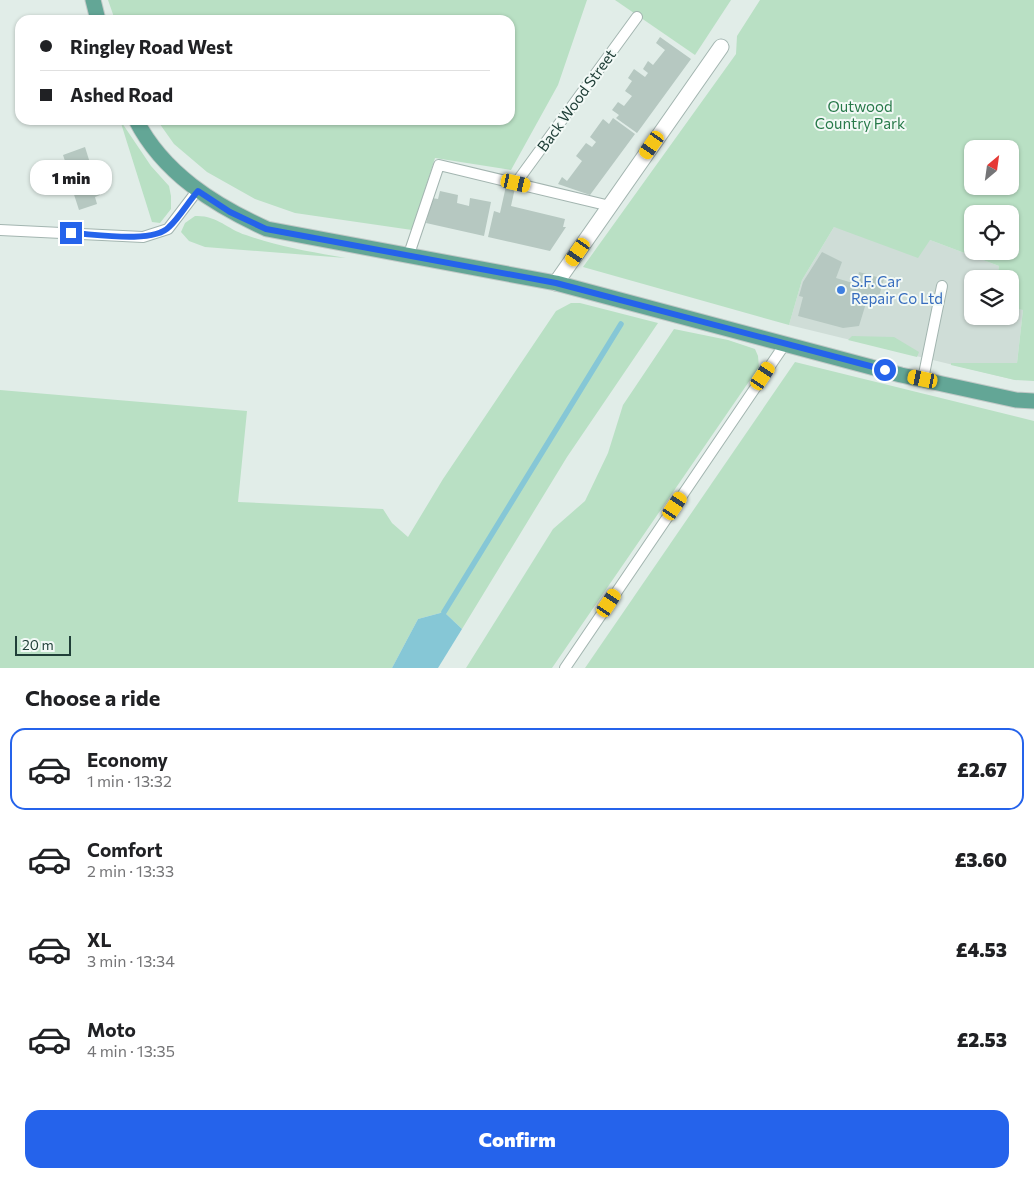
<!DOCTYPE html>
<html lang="en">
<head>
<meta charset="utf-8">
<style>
	:root { --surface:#fff; --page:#f2f2f2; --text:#202124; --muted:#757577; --line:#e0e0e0; --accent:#2563eb }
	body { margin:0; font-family:Commissioner,sans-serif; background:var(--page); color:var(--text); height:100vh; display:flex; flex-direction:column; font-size:19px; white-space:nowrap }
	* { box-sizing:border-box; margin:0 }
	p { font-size:16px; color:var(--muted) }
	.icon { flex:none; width:28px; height:28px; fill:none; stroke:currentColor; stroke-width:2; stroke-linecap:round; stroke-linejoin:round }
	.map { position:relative; height:668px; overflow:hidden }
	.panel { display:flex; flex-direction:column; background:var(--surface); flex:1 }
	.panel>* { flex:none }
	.hud { position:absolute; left:15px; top:15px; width:500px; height:110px; border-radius:15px; box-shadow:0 1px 4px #0004; display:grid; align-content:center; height:110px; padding:0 25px; background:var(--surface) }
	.needle { width:32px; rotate:29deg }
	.tools { position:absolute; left:964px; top:140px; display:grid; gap:10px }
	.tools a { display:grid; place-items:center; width:55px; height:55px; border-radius:10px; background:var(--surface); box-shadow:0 1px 4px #0004; font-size:25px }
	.scale { position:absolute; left:15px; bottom:12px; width:56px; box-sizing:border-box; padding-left:5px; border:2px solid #203f38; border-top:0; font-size:14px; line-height:18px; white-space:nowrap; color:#203f38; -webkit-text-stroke:4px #f2f9f6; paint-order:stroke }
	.end { position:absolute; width:22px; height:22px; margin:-11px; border:6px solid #2563eb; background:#fff; box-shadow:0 0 0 2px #fff }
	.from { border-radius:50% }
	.bubble { position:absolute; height:35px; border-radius:15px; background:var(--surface); box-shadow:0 1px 4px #0004; font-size:16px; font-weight:800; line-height:35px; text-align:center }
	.car { position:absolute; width:15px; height:30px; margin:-15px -8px; border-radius:6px; box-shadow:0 0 4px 1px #0007; background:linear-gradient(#f5c518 24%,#345 0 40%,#f5c518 0 76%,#345 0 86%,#f5c518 0) }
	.hud b { display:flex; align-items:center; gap:18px; height:48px; font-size:19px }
	.hud b+b { border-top:1px solid var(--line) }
	.hud i { width:12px; height:12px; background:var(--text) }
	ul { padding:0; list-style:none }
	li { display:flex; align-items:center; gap:15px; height:82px; margin:0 10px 8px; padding:0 15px; border:2px solid transparent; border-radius:15px }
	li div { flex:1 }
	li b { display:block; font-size:19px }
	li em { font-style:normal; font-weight:800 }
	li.selected { border-color:var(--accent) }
	li>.icon { width:45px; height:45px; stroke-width:1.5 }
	h2 { padding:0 25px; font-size:22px; line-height:60px }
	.action { display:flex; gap:10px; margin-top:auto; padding:10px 25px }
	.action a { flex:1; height:58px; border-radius:15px; background:var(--accent); color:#fff; font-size:20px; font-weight:800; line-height:58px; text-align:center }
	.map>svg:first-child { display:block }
	.built { fill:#cfddd7 }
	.green { fill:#b9e0c4; fill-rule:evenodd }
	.water { fill:#86c7d6 }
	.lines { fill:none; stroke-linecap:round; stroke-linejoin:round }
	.stream { stroke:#86c7d6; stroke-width:5.5 }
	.building { fill:#b6c8c1 }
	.service-casing { stroke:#a3b5b0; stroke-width:12 }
	.minor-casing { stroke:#a3b5b0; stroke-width:17 }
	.primary-casing { stroke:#c1c9c7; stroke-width:17 }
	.service { stroke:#fff; stroke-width:10 }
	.minor { stroke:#fff; stroke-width:15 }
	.primary { stroke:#63a696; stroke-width:15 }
	.route { stroke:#2563eb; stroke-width:6 }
	.shop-dot { fill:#3f7fe0; stroke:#f2f9f6; stroke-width:2 }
	.labels { text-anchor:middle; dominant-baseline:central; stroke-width:4; stroke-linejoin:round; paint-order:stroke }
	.street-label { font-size:15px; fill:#203f38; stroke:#f2f9f6 }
	.park-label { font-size:15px; fill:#277949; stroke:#f2f9f6 }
	.shop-label { font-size:15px; fill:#366cbe; stroke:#f2f9f6; text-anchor:start }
</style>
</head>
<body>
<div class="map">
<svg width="1034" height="668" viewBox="0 0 1034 668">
	<rect width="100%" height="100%" fill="#e1ede8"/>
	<!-- built -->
	<polygon class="built" points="834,227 930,240 999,266 997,279 972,279 972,316 1010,316 1010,308 1023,310 1015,380 789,325 802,280"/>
	<!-- green -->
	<g class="green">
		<polygon points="108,0 587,0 558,85 511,170 435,158 412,230 295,213 255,199 207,172 174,144 157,120 510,120 510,20 115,20"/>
		<polygon points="615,0 731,0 695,55"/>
		<path d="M760,0h274v381l-19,-1 -64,-15v-2h66l6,-53 -13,-2v-29h-13l2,-13 -69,-26 -12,18 -84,-31 -32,53 -13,45 -206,-58 153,-213 1,-18zM972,149h38v37h-38zM972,214h38v37h-38z"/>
		<polygon points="120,120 151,166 169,186 171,196 171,209 160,223 152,222"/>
		<path d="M195,216c22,-1 32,13 51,19 32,12 66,17 100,23l-141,-11 -16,-6 -8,-9 4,-9z"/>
		<polygon points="571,303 580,303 658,323 567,457 462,629 444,612 418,619 392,668 0,668 0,390 247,411 238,502 383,509 392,523 408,537 443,479 556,311"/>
		<polygon points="674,329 728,340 755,349 758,356 759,367 552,668 466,668 553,529 585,501 608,453 623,405"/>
		<polygon points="852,336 894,337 919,352 917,357 848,340"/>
		<polygon points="795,362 1034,421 1034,668 585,668"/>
	</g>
	<!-- water -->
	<polygon class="water" points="444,612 462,629 438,668 392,668 418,619"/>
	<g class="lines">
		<!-- stream -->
		<polyline class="stream" points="444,612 621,324"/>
	</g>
	<!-- building -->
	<g class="building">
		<polygon points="660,37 691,59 637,133 616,118 619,115 612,110 618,102 624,106 632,96 625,91 632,81 628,78 634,69 645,77 648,73 643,69 648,61 653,65 665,50 656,43"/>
		<polygon points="613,118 635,134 590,195 558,184 562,177 567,181 582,161 576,156 586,143 592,147 596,142 590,137 603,119 609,124"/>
		<polygon points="85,147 100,195 95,197 97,204 79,210 68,176 59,179 54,164 65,161 63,155"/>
		<polygon points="506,186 515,188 511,206 565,219 563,227 566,227 550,251 488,237 494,211 500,213"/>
		<polygon points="440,191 458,195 457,203 469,206 470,198 491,202 484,236 426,223 432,198 438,199"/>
		<polygon points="822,252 842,262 836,278 856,284 859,272 884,279 877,303 867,300 859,326 843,328 798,316 803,297 799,296 803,282"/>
	</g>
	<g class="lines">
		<!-- service casing -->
		<g class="service-casing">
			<g id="service">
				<polyline points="516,183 637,17"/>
				<polyline points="0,230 143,237 168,229 197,191"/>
				<polyline points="409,254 439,165 610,206"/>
				<polyline points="923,379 942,286"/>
				<polyline points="565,668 785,344"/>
			</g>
		</g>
		<!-- minor casing -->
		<g class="minor-casing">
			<polyline id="minor" points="556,283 721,47"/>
		</g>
		<!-- primary casing -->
		<g class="primary-casing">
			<g id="primary">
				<polyline points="93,0 98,20"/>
				<path d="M136,120c27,53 78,85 131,109l289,54 345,92 115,25 18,1"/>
			</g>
		</g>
		<!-- service -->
		<use href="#service" class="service"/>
		<!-- minor -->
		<use href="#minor" class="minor"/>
		<!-- primary -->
		<use href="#primary" class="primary"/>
	</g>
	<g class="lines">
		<!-- route -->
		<path class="route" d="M71,233c23,1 82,11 98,-6 11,-10 19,-25 29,-36l32,21 36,17 290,54 329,87"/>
	</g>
	<!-- markers -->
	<circle class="shop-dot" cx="841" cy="290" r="5"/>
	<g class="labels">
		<!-- street labels -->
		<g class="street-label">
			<text transform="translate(576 100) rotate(-54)">Back Wood Street</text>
		</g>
		<!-- park labels -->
		<g class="park-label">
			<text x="860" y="106">Outwood<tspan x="860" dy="17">Country Park</tspan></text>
		</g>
		<!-- shop labels -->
		<g class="shop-label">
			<text x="851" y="281">S.F. Car<tspan x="851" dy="17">Repair Co Ltd</tspan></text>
		</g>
	</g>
</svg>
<div class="tools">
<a><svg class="needle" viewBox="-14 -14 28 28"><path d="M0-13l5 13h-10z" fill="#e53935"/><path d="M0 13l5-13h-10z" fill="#757577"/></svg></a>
<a><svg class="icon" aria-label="locate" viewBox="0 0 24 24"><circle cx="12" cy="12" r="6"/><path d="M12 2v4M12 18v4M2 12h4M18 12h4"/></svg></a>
<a><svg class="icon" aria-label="layers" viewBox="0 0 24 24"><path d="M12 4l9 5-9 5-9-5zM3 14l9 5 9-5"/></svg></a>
</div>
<div class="scale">20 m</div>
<i class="end from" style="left:885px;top:370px"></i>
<i class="end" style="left:71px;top:233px"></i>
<div class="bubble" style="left:30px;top:160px;width:82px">1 min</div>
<i class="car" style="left:652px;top:145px;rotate:215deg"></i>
<i class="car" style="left:516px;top:183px;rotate:103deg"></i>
<i class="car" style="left:578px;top:252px;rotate:215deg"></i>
<i class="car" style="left:763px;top:376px;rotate:34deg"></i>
<i class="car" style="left:923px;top:379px;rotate:282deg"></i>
<i class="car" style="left:675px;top:506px;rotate:34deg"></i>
<i class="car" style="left:609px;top:603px;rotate:34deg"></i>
<div class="hud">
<b><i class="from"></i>Ringley Road West</b>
<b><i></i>Ashed Road</b>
</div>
</div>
<section class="panel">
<h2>Choose a ride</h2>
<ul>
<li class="selected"><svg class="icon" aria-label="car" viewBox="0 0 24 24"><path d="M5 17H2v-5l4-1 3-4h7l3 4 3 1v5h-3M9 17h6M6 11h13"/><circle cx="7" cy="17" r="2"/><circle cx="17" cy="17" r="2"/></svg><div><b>Economy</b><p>1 min · 13:32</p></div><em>£2.67</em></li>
<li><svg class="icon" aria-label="car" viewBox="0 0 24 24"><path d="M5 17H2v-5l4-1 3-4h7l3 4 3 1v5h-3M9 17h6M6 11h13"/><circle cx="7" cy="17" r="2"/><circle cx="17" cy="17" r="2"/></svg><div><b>Comfort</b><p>2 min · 13:33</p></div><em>£3.60</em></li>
<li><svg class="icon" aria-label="car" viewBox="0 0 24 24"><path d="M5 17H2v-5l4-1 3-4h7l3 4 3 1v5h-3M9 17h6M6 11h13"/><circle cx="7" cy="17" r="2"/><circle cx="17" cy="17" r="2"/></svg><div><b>XL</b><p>3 min · 13:34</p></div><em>£4.53</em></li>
<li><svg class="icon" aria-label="car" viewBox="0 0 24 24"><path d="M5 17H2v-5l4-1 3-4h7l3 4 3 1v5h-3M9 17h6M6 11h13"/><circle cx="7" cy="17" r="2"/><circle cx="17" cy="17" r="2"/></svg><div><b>Moto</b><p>4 min · 13:35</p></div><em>£2.53</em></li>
</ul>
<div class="action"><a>Confirm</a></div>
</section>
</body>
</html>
